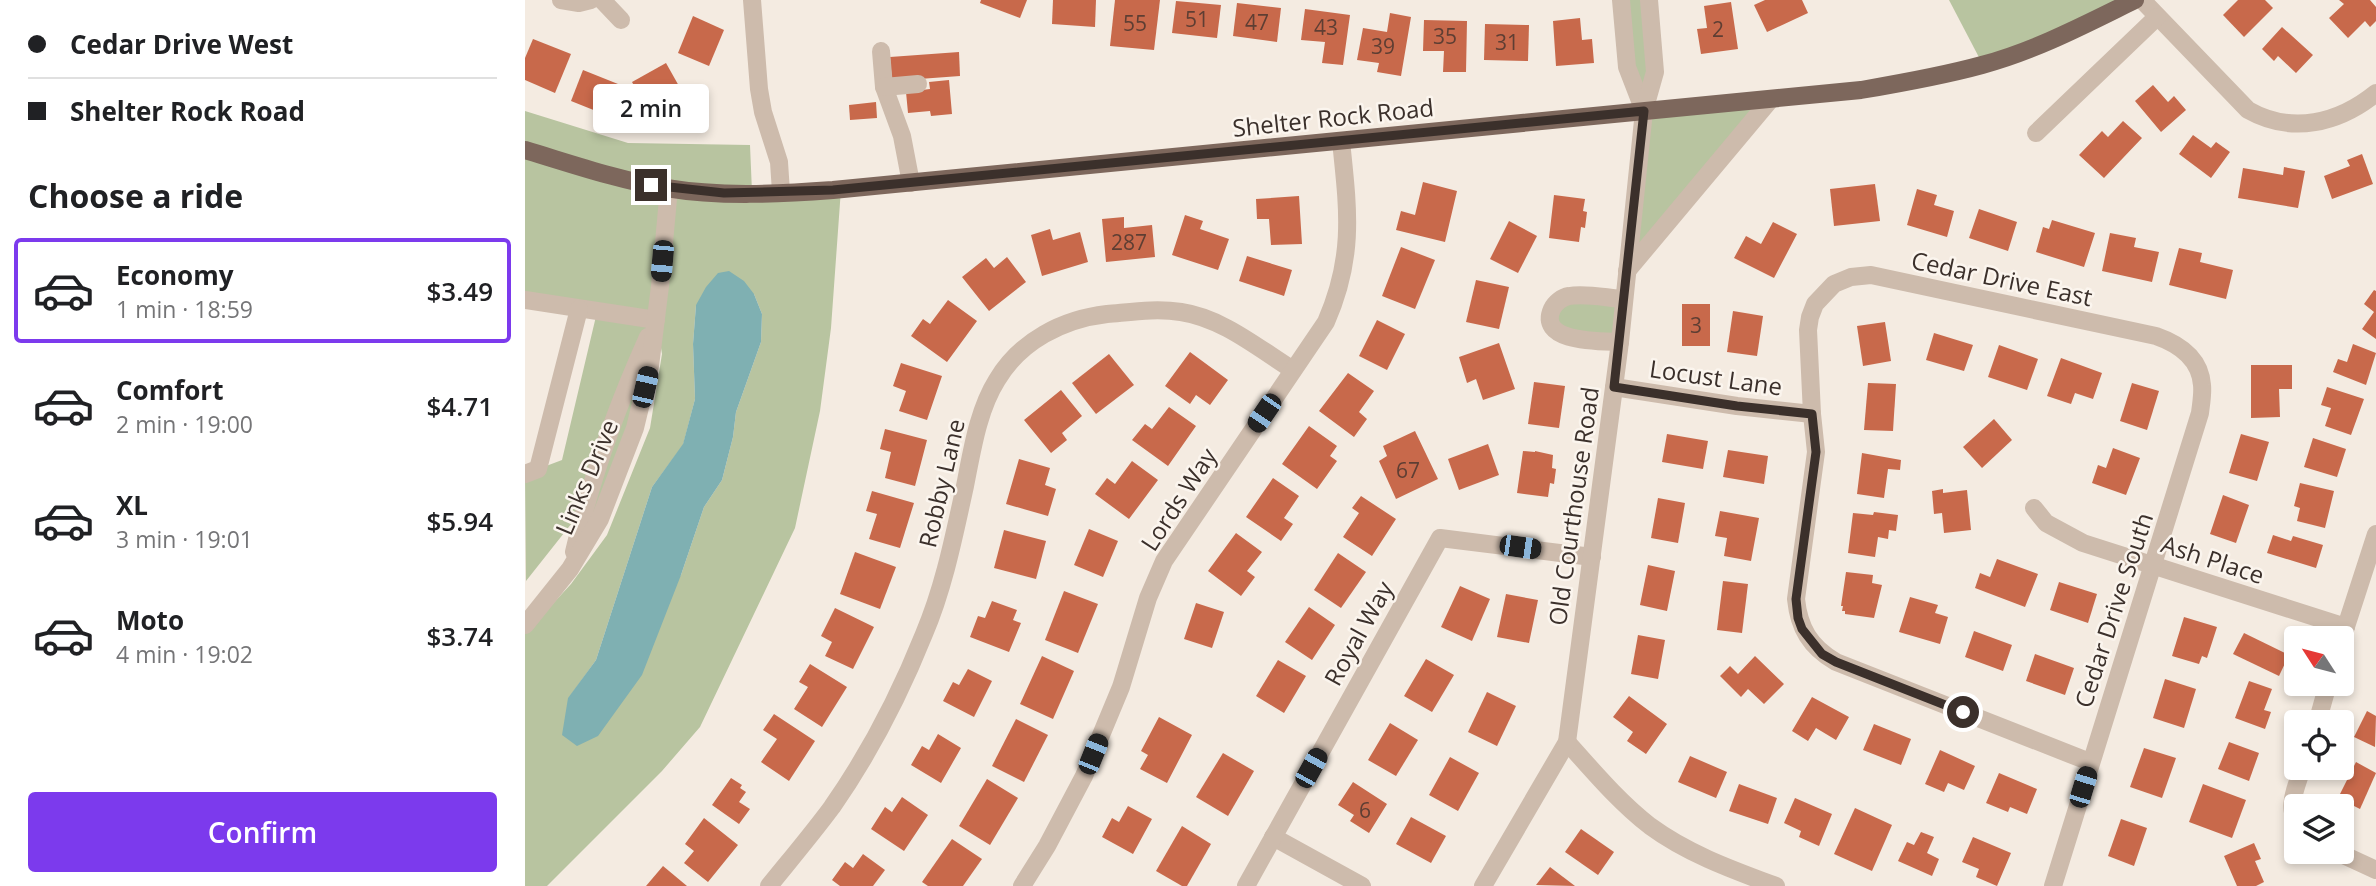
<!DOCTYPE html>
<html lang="en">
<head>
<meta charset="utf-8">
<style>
	:root { --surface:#fff; --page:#f6f6f6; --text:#202124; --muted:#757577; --line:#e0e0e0; --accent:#7c3aed }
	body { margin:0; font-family:"Open Sans",sans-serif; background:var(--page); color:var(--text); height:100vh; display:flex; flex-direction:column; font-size:26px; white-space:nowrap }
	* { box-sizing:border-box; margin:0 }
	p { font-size:23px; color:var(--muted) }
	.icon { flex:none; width:38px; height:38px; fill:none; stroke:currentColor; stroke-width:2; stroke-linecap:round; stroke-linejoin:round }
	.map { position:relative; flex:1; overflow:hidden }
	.panel { display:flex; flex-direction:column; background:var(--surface); width:525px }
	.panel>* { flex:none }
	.banner { display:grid; align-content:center; height:154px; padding:0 28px; background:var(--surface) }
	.needle { width:46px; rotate:306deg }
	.fabs { position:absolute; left:1759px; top:626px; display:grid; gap:14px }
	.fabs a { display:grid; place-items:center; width:70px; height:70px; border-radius:7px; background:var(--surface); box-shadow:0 4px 10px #0003; font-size:35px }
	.end { position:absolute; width:32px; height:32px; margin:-16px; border:9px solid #3b302b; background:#fff; box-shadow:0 0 0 4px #fff }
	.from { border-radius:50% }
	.bubble { position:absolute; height:49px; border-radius:7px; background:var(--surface); box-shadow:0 4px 10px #0003; font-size:23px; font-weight:600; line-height:49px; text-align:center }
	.car { position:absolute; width:21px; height:42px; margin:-21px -10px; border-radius:9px; box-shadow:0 0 5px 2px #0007; background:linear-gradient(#222 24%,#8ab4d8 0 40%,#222 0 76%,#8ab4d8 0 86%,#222 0) }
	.banner b { display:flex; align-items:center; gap:24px; height:66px; font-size:26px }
	.banner b+b { border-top:2px solid var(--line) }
	.banner i { width:18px; height:18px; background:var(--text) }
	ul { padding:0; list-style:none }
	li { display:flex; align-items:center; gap:21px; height:105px; margin:0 14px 10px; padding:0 14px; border:4px solid transparent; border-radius:7px }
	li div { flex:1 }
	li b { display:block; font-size:26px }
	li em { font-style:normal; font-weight:600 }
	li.current { border-color:var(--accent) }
	li>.icon { width:63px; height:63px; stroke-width:1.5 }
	h2 { padding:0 28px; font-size:32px; line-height:84px }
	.button { display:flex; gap:14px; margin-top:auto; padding:14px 28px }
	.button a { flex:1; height:80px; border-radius:7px; background:var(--accent); color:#fff; font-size:28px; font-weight:600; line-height:80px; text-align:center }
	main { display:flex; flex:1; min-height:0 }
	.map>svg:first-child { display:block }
	.green { fill:#b8c4a0; fill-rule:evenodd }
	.water { fill:#7fb0b2 }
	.building { fill:#c8694b }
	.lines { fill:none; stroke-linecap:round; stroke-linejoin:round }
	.minor { stroke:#cdbbac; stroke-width:18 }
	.major { stroke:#7d675c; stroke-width:18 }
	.route { stroke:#3b302b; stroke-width:9 }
	.labels { text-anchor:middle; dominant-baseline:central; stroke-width:5; stroke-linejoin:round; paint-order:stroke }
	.number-label { font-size:21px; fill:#5e3e33 }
	.street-label { font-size:24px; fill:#3b302b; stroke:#fbf5ee }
</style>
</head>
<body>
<main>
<section class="panel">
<div class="banner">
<b><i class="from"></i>Cedar Drive West</b>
<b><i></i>Shelter Rock Road</b>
</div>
<h2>Choose a ride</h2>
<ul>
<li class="current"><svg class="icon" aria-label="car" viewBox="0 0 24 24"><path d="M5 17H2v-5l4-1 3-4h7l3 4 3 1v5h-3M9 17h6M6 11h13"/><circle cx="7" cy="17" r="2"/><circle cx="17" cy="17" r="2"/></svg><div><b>Economy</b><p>1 min · 18:59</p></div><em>$3.49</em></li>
<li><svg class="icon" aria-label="car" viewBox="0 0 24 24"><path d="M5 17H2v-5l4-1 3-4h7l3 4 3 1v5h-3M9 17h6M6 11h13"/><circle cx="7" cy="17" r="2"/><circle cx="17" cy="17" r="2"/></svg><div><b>Comfort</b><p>2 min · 19:00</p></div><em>$4.71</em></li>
<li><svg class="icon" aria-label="car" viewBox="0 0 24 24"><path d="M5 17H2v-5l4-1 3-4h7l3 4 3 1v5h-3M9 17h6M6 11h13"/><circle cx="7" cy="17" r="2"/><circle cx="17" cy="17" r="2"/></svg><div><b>XL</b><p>3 min · 19:01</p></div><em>$5.94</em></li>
<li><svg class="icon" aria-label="car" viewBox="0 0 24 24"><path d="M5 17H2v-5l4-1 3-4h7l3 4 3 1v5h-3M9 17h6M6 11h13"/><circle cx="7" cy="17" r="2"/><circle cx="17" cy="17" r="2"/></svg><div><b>Moto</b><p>4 min · 19:02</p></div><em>$3.74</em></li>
</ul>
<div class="button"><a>Confirm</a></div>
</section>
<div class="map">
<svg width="1851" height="886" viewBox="0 0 1851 886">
	<rect width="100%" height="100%" fill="#f4ebe1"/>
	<!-- green -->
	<g class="green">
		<polygon points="1096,0 1124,0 1130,72 1119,111 1246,99 1102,271 1119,111"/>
		<polygon points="1424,0 1610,0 1458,65"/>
		<path d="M0,111l103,32 122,2 2,47 89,-3 -10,139 -11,83 -25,117 -95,199 -38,44 -115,115h-22v-252l46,-50 36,-49 43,-107 12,-74 -5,-31 -7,43 -50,153 -17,-10 -57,72 -1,-107 37,-14 35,-148 -72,-12zM229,294l8,20 -1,28 -25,70 -3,25 -11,43 -18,27 -23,68 -113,124 28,-39 56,-173 31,-42 12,-46 -2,-55 3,-39z"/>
		<polygon points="1099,299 1095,342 1041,337 1027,310 1031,304"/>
	</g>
	<!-- water -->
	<polygon class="water" points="204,271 219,281 229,294 237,314 236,342 211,412 208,437 197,480 179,507 156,575 117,675 73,736 52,746 37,735 43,698 71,660 127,487 158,444 170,399 168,344 171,305 181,287 193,273"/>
	<!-- building -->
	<g class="building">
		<polygon points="456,0 502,0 495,18 455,3"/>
		<polygon points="528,0 571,0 570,27 527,24"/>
		<polygon points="590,0 635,0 629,50 585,46"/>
		<polygon points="1240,0 1277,0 1283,13 1242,32 1229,5"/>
		<polygon points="1713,0 1740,0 1748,8 1719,37 1698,15"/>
		<polygon points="1814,0 1845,0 1851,7 1851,21 1845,27 1840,21 1823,38 1804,18 1819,4"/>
		<polygon points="651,1 696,5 692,38 647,33"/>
		<polygon points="1206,2 1213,49 1176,54 1172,29 1182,28 1179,6"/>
		<polygon points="712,3 756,8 752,42 708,36"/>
		<polygon points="780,9 825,15 818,65 797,63 800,42 776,40"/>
		<polygon points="865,13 886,17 876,76 852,72 854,63 832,60 838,28 862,32"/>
		<polygon points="168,16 199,30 184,66 153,53"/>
		<polygon points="1055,18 1057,40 1067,39 1069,63 1031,66 1028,21"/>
		<polygon points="899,20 942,21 941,72 918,72 919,51 898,51"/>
		<polygon points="960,24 1004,25 1003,61 959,60"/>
		<polygon points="1757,27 1788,55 1771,73 1753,56 1749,61 1737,49"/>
		<polygon points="8,39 46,54 30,93 0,80 0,58"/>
		<polygon points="434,52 435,76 367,81 365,57"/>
		<polygon points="141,63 159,95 125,114 107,82"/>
		<polygon points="58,70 93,84 81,115 46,101"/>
		<polygon points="424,80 427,114 406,116 405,111 383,113 381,92 405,89 404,82"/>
		<polygon points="1628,85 1643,102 1649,96 1661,110 1636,132 1610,101"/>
		<polygon points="351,102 352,118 325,120 324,105"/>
		<polygon points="1598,121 1617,138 1579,178 1554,155 1577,131 1583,137"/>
		<polygon points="1668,135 1686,148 1691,142 1705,152 1686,178 1654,154"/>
		<polygon points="1837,154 1848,184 1807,199 1799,176 1825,166 1822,160"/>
		<polygon points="1759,167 1780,171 1773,208 1713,198 1718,168 1758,175"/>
		<polygon points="898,182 932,191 920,242 871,230 876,211 890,215"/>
		<polygon points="1350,184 1355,221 1309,226 1305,189"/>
		<polygon points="1392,189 1412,195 1409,205 1429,211 1422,237 1382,225"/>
		<polygon points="1029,195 1060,199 1058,211 1062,212 1060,228 1056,227 1054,242 1024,238"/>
		<polygon points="774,196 777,244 746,245 744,219 732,219 731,199"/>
		<polygon points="1454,209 1492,222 1483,251 1444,238"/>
		<polygon points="660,215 678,221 675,229 704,239 693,270 647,255"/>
		<polygon points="599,217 599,228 627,225 630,257 581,262 577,219"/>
		<polygon points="1527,220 1570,233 1559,267 1511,252 1518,227 1524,229"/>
		<polygon points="984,221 1012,236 993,273 965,259"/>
		<polygon points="1248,222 1272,234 1249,278 1209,258 1221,236 1236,244"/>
		<polygon points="525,229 528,240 555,232 563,262 517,276 506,235"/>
		<polygon points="1585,233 1611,238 1609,247 1634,252 1627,282 1577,271"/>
		<polygon points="876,247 910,260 890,309 857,296"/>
		<polygon points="1654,248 1677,253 1675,262 1708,270 1701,299 1644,285"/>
		<polygon points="722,256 767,270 759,296 714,281"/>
		<polygon points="482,257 501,282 464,311 437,277 461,258 469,268"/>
		<polygon points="951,280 984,287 974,329 941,322"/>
		<polygon points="1849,290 1851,291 1851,339 1837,329 1849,312 1839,304"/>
		<polygon points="423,300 452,321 422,362 386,336 398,319 405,324"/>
		<rect x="1157" y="304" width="28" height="42"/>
		<polygon points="1208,311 1238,316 1232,356 1202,352"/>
		<polygon points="852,320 880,334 862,370 834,356"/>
		<polygon points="1360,322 1366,361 1338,366 1332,326"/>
		<polygon points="1409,333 1448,345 1439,371 1401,360"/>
		<polygon points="974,343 990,389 958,400 951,379 942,383 934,357"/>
		<polygon points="1828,344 1851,353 1841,385 1808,372 1813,359 1822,362"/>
		<polygon points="1474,345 1513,359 1502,390 1463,377"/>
		<polygon points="665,352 703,380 685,405 671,395 665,404 640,386"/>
		<polygon points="584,354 609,385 571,414 547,383"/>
		<polygon points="1536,358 1577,373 1568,399 1550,393 1546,404 1522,396"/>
		<polygon points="376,363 417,376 402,420 374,411 381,391 368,386"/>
		<polygon points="1726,365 1767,365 1767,389 1754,389 1755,417 1726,418"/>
		<polygon points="823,373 849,391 834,412 842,419 829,437 794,411"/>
		<polygon points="1009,382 1040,386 1034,428 1003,424"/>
		<polygon points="1343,383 1371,384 1368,431 1339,430"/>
		<polygon points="1607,383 1634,391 1622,430 1595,421"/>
		<polygon points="1802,387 1839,399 1826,435 1800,426 1806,408 1796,405"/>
		<polygon points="536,390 557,416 537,433 542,440 526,453 499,420"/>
		<polygon points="644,407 671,426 643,466 607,440 620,424 627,429"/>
		<polygon points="1469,419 1487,440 1457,468 1438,447"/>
		<polygon points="784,426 812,446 805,456 812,461 792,489 757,464"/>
		<polygon points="360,429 402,440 390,486 360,478 366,452 355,449"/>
		<polygon points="890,431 913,479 871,499 854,461 862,456 858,446"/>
		<polygon points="1142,434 1183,441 1178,469 1137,462"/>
		<polygon points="1716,434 1744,442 1732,481 1704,473"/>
		<polygon points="1788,438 1821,449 1812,477 1779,467"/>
		<polygon points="963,444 974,475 934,490 923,459"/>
		<polygon points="1588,448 1615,458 1601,495 1567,483 1573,465 1581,468"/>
		<polygon points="1203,450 1243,456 1239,484 1198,477"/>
		<polygon points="998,451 1010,452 1010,451 1028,455 1027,468 1031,469 1029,484 1025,483 1023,497 992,493"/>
		<polygon points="1337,453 1376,460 1375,470 1363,469 1359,498 1332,494"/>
		<polygon points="494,459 525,468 520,485 531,489 523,516 481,504"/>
		<polygon points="607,461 633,480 604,519 570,494 582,478 590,484"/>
		<polygon points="748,478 774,496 759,518 768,524 756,541 721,517"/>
		<polygon points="1775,483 1809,491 1800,528 1772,521 1775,508 1769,506"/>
		<polygon points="1418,489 1418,493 1442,490 1446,530 1419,533 1417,513 1409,514 1407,491"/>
		<polygon points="347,491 389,503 375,548 344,539 352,514 341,511"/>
		<polygon points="1698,495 1724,505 1711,543 1685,534"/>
		<polygon points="836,496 871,519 847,556 818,537 834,513 827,508"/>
		<polygon points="1133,498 1160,503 1153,543 1126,538"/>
		<polygon points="1195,511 1234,518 1226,561 1199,556 1202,538 1190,536"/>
		<polygon points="1349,512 1373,515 1371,531 1364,530 1363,539 1353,537 1350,557 1323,553 1328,513 1348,515"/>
		<polygon points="564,529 593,541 578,577 549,565"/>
		<polygon points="479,530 521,541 511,579 469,568"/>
		<polygon points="711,533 737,552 722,571 730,577 716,596 683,571"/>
		<polygon points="1748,535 1766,541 1768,536 1798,545 1791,568 1742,553"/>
		<polygon points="330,552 371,567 355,609 315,594"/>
		<polygon points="813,553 841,572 816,608 789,590"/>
		<polygon points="1472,559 1513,574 1500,607 1450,588 1455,573 1465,577"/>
		<polygon points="1123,565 1150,571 1142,611 1115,605"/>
		<polygon points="1321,572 1348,575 1347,583 1357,585 1349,618 1320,614 1320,611 1317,611 1318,606 1316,606"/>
		<polygon points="1198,581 1223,584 1217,633 1192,630"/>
		<polygon points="1534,582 1572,594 1563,623 1525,610"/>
		<polygon points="935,586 965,599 947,641 916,627"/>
		<polygon points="539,591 573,604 553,653 520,640"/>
		<polygon points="981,594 1013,600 1004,643 972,637"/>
		<polygon points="1385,597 1413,605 1410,613 1423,617 1415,644 1374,632"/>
		<polygon points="467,601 492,610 488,620 496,623 484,652 445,637 453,616 460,618"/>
		<polygon points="671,603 699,612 687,648 659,639"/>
		<polygon points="784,607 810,625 787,660 760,642"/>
		<polygon points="310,608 349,627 328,669 300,656 307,642 296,636"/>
		<polygon points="1659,617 1692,627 1682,658 1677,656 1674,664 1647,656"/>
		<polygon points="1449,631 1487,645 1478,671 1440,657"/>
		<polygon points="1719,633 1764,655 1754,676 1708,654"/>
		<polygon points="1113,635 1140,640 1133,679 1106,674"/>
		<polygon points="1510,654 1549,668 1540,695 1501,681"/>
		<polygon points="517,656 549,671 528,719 495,704"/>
		<polygon points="1230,656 1259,684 1239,704 1223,689 1216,697 1195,676 1205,666 1213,674"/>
		<polygon points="901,659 929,675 907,712 879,696"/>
		<polygon points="753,660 781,676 759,713 731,696"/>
		<polygon points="285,664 322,687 297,727 269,709 283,687 274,682"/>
		<polygon points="443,669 467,681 449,717 418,701 428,682 434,685"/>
		<polygon points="1640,679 1671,689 1659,728 1628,718"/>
		<polygon points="1724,681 1747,689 1739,710 1746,712 1740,729 1710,718"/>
		<polygon points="962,692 991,706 972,746 943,732"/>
		<polygon points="1104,696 1142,724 1121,754 1102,741 1108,732 1088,717"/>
		<polygon points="1287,697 1324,717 1311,740 1291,728 1283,741 1267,731"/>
		<polygon points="1842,711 1851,716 1850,747 1829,737"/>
		<polygon points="249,714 290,741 264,781 236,762 252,739 238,730"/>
		<polygon points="634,717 667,735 642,783 615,769 623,755 616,751"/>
		<polygon points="491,719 523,735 499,782 467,766"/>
		<polygon points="865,723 893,740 871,776 843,760"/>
		<polygon points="1349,724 1386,739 1376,765 1338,750"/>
		<polygon points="413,734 436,748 416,783 386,765 397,746 404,750"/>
		<polygon points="1704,742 1734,753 1724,781 1693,769"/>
		<polygon points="1619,748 1651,758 1637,798 1605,787"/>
		<polygon points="1415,750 1450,766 1439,790 1423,783 1419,792 1400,784"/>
		<polygon points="698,753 729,771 703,816 671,797"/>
		<polygon points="1165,756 1202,772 1191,798 1153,782"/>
		<polygon points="925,757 954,773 933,811 904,795"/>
		<polygon points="1831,762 1851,773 1835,809 1813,798"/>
		<polygon points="1474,773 1512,789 1502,814 1485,807 1483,812 1461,803"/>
		<polygon points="206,778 217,785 215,788 221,792 214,802 225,809 214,824 187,805"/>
		<polygon points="462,779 493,798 465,845 434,826"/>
		<polygon points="828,782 862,804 844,833 825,821 829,815 813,805"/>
		<polygon points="1214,784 1252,798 1243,824 1204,811"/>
		<polygon points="1678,784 1721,800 1707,838 1664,822"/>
		<polygon points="377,797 403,815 379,851 346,829 360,807 367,812"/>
		<polygon points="1270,798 1307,814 1294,846 1274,837 1276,831 1259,823"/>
		<polygon points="603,806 627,819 608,854 577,837 587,818 594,822"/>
		<polygon points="1330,808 1367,825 1347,871 1309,854"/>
		<polygon points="886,817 921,836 906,863 871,844"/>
		<polygon points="179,818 213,845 183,882 159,863 169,851 160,844"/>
		<polygon points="1596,819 1622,828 1609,866 1583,856"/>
		<polygon points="657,826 686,844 662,886 657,886 631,871"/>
		<polygon points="1056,829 1089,852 1073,875 1040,852"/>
		<polygon points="1396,832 1409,837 1402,853 1414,859 1407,876 1373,861 1382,842 1389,845"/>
		<polygon points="1448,837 1486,853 1472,886 1451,877 1454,869 1437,862"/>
		<polygon points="427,839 457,859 438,886 403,886 397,882"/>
		<polygon points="1729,843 1736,859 1730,861 1739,882 1731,886 1712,886 1699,856"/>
		<polygon points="338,854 360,870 348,886 315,886 307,880 320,862 328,868"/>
		<polygon points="138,866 162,886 121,886"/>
		<polygon points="1025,867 1050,886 1011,885"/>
	</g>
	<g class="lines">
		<!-- minor -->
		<g class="minor">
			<polyline points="36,0 54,3 66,0"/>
			<polyline points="77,0 96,20"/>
			<polyline points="227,0 234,89 238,112 254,162 256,192"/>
			<polyline points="1096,0 1102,67 1119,111"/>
			<path d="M1617,0l106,110c44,25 91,13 128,-17"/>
			<polyline points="356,51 359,87 377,136 386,183"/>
			<polyline points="359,87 393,84"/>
			<polyline points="1511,133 1632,17"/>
			<polyline points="1102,271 1246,99"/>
			<polyline points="0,300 131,320"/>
			<path d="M1095,342c-19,-1 -83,1 -68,-33 3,-6 10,-12 17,-13 17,-3 38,2 55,3"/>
			<polyline points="1089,387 1212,406 1287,414"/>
			<polyline points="0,474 13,469 54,309"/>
			<polyline points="1509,508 1521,523 1558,543 1821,627"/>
			<path d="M49,552c17,-74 43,-146 74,-215"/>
			<polyline points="0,625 45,569 75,519 110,428 125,366 135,286 144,188"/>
			<polyline points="1816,642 1851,534"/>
			<polyline points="1792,723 1803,684"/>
			<path d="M1042,742c26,29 52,60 83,84 38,28 83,44 126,60"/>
			<path d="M1771,822c-9,-18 1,-36 6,-54"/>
			<polyline points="748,837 837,886"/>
			<polyline points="1812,852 1851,870"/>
			<path d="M244,886c21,-26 43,-52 63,-79 37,-53 68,-113 92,-173 20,-47 30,-98 41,-148 7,-35 13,-76 32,-106 23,-39 66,-61 110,-66 24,-2 49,-6 74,-2 41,6 77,36 112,58"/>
			<path d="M497,886l25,-40 37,-70 37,-89 27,-89 16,-37 162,-239c29,-66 22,-113 15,-181"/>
			<polyline points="721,886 915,538 1067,557"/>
			<polyline points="958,886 1042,742 1095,342 1119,111 1130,72 1124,0"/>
			<path d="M1528,886l147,-473c1,-9 3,-19 2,-28 -2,-27 -23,-41 -46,-49l-285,-61 -20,2 -17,7 -19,20 -5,13 -2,13 4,84 4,38 -20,147c3,29 14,48 40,63l254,100"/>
		</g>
		<!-- major -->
		<path class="major" d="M0,150c47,14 93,30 141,38 54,9 113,6 167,2l1028,-100c41,-7 81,-14 121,-25 53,-14 104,-41 153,-65"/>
	</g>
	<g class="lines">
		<!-- route -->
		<polyline class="route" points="126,185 199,193 308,190 1119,111 1089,387 1212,406 1287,414 1291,452 1271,599 1273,618 1277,629 1297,654 1311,662 1438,712"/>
	</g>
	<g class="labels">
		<!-- number labels -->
		<g class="number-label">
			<text x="672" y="19">51</text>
			<text x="732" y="22">47</text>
			<text x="610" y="23">55</text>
			<text x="801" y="27">43</text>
			<text x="1193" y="29">2</text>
			<text x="920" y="36">35</text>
			<text x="982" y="42">31</text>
			<text x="858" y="46">39</text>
			<text x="604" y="242">287</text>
			<text x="1171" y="325">3</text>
			<text x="883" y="470">67</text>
			<text x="840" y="810">6</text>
		</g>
		<!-- street labels -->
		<g class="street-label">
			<text transform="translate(808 117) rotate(-6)">Shelter Rock Road</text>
			<text transform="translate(1477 278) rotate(12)">Cedar Drive East</text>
			<text transform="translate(1191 377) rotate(8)">Locust Lane</text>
			<text transform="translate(61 477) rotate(-67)">Links Drive</text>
			<text transform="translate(416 483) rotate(-77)">Robby Lane</text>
			<text transform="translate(653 499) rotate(-57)">Lords Way</text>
			<text transform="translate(1048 506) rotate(-82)">Old Courthouse Road</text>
			<text transform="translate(1688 559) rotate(18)">Ash Place</text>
			<text transform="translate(1588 610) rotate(-72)">Cedar Drive South</text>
			<text transform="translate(833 633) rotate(-61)">Royal Way</text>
		</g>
	</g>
</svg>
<div class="fabs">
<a><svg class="needle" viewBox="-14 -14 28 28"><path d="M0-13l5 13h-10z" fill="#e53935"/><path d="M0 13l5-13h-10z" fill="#757577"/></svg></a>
<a><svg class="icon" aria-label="locate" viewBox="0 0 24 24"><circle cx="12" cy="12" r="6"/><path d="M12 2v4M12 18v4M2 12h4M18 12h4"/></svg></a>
<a><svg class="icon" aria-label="layers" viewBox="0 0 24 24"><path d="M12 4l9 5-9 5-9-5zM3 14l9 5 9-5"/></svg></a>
</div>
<i class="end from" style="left:1438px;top:712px"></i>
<i class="end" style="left:126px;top:185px"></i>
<div class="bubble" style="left:68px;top:84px;width:116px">2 min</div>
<i class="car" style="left:137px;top:261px;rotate:185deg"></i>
<i class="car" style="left:120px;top:387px;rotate:13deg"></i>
<i class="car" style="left:739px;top:413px;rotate:214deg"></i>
<i class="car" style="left:995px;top:547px;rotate:98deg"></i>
<i class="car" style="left:568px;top:754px;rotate:22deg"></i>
<i class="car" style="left:786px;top:768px;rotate:29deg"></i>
<i class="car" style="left:1558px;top:787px;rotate:17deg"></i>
</div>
</main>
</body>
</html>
